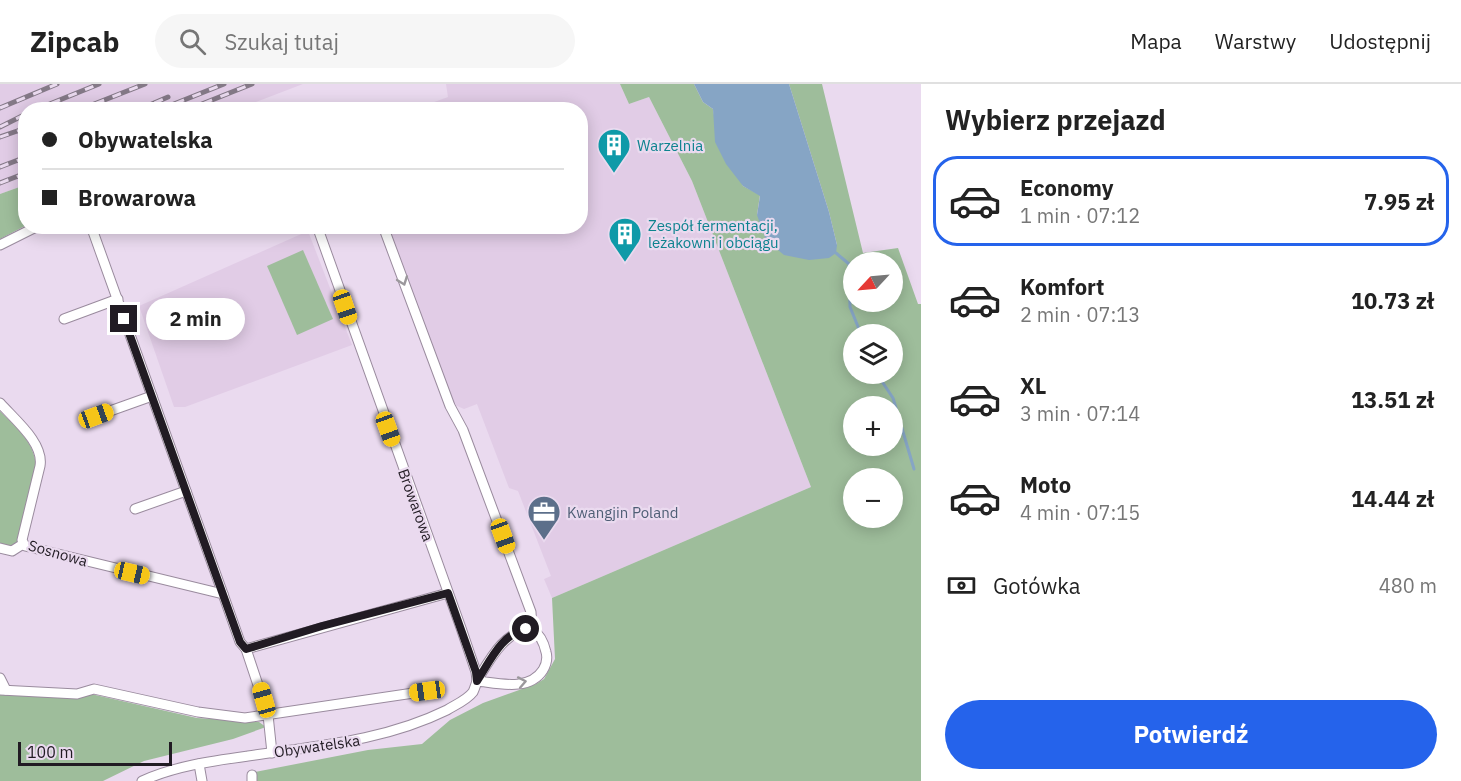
<!DOCTYPE html>
<html lang="pl">
<head>
<meta charset="utf-8">
<style>
	:root { --surface:#fff; --page:#f6f6f6; --text:#222; --muted:#767676; --line:#e0e0e0; --accent:#2563eb }
	body { margin:0; font-family:"IBM Plex Sans",sans-serif; background:var(--page); color:var(--text); height:100vh; display:flex; flex-direction:column; font-size:22px; white-space:nowrap }
	* { box-sizing:border-box; margin:0 }
	p { font-size:20px; color:var(--muted) }
	.icon { flex:none; width:33px; height:33px; fill:none; stroke:currentColor; stroke-width:2; stroke-linecap:round; stroke-linejoin:round }
	.map { position:relative; flex:1; overflow:hidden }
	.drawer { display:flex; flex-direction:column; background:var(--surface); width:540px }
	.drawer>* { flex:none }
	.hud { position:absolute; left:18px; top:18px; width:570px; height:132px; border-radius:24px; box-shadow:0 3px 15px #0003; display:grid; align-content:center; height:132px; padding:0 24px; background:var(--surface) }
	.needle { width:39px; rotate:244deg }
	.fabs { position:absolute; left:843px; top:168px; display:grid; gap:12px }
	.fabs a { display:grid; place-items:center; width:60px; height:60px; border-radius:50%; background:var(--surface); box-shadow:0 3px 15px #0003; font-size:30px }
	.scale { position:absolute; left:18px; bottom:15px; width:154px; box-sizing:border-box; padding-left:6px; border:3px solid #211b23; border-top:0; font-size:16px; line-height:21px; white-space:nowrap; color:#211b23; -webkit-text-stroke:4px #eadaef; paint-order:stroke }
	.end { position:absolute; width:27px; height:27px; margin:-14px; border:8px solid #211b23; background:#fff; box-shadow:0 0 0 3px #fff }
	.from { border-radius:50% }
	.bubble { position:absolute; height:42px; border-radius:21px; background:var(--surface); box-shadow:0 3px 15px #0003; font-size:20px; font-weight:700; line-height:42px; text-align:center }
	.car { position:absolute; width:18px; height:36px; margin:-18px -9px; border-radius:8px; box-shadow:0 0 4px 2px #0007; background:linear-gradient(#f5c518 24%,#345 0 40%,#f5c518 0 76%,#345 0 86%,#f5c518 0) }
	.hud b { display:flex; align-items:center; gap:21px; height:57px; font-size:22px }
	.hud b+b { border-top:2px solid var(--line) }
	.hud i { width:15px; height:15px; background:var(--text) }
	ul { padding:0; list-style:none }
	li { display:flex; align-items:center; gap:18px; height:90px; margin:0 12px 9px; padding:0 12px; border:3px solid transparent; border-radius:24px }
	li div { flex:1 }
	li b { display:block; font-size:22px }
	li em { font-style:normal; font-weight:700 }
	li.selected { border-color:var(--accent) }
	li>.icon { width:54px; height:54px; stroke-width:1.5 }
	h2 { padding:0 24px; font-size:27px; line-height:72px }
	.pay { display:flex; align-items:center; gap:15px; height:66px; padding:0 24px; font-size:22px }
	.pay p { margin-inline-start:auto }
	.action { display:flex; gap:12px; margin-top:auto; padding:12px 24px }
	.action a { flex:1; height:69px; border-radius:36px; background:var(--accent); color:#fff; font-size:24px; font-weight:700; line-height:69px; text-align:center }
	header { display:flex; align-items:center; gap:36px; box-sizing:border-box; height:84px; padding:0 30px; background:var(--surface); border-bottom:2px solid var(--line) }
	header strong { font-size:28px }
	nav { display:flex; gap:33px; margin-inline-start:auto; font-size:21px }
	.search { width:420px; height:54px; background:var(--page); display:flex; align-items:center; gap:15px; box-sizing:border-box; padding:0 21px; border-radius:33px; color:var(--muted); font-size:22px }
	main { display:flex; flex:1; min-height:0 }
	.map>svg:first-child { display:block }
	.built { fill:#e1cce6 }
	.green { fill:#9ebd9b; fill-rule:evenodd }
	.water { fill:#86a5c5 }
	.lines { fill:none; stroke-linecap:round; stroke-linejoin:round }
	.stream { stroke:#86a5c5; stroke-width:3 }
	.minor-casing { stroke:#9a8b9e; stroke-width:11 }
	.minor { stroke:#fff; stroke-width:9 }
	.rail-casing { stroke:#847987; stroke-width:5 }
	.rail { stroke:#eadaef; stroke-width:3; stroke-dasharray:9; stroke-linecap:butt }
	.oneway { stroke:#9b989c }
	.route { stroke:#211b23; stroke-width:8 }
	.labels { text-anchor:middle; dominant-baseline:central; stroke-width:4.5; stroke-linejoin:round; paint-order:stroke }
	.culture-label { font-size:15px; fill:#0d838f; stroke:#eadaef; text-anchor:start }
	.street-label { font-size:15px; fill:#211b23; stroke:#eadaef }
	.service-label { font-size:15px; fill:#4e5e75; stroke:#eadaef; text-anchor:start }
</style>
</head>
<body>
<header>
<strong>Zipcab</strong>
<div class="search"><svg class="icon" aria-label="search" viewBox="0 0 24 24"><circle cx="10" cy="10" r="6"/><path d="M15 15l6 6"/></svg>Szukaj tutaj</div>
<nav><a>Mapa</a><a>Warstwy</a><a>Udostępnij</a></nav>
</header>
<main>
<div class="map">
<svg width="921" height="697" viewBox="0 0 921 697">
	<rect width="100%" height="100%" fill="#eadaef"/>
	<!-- built -->
	<g class="built">
		<polygon points="0,0 303,0 238,25 26,26 25,101 0,110"/>
		<polygon points="446,0 620,0 629,20 649,13 692,97 811,403 552,514 544,495 551,492 518,407 509,404 477,320 464,325 455,321 451,315 388,143 580,142 580,26 415,25 448,13"/>
		<polygon points="308,147 352,261 185,323 174,323 139,222"/>
	</g>
	<!-- green -->
	<g class="green">
		<path d="M620,0h74l9,18 10,7 2,12 28,65 17,9 -3,20 80,30 -8,-33 -40,-128h33l41,169 35,-5 20,56h3v477h-666v-9l113,-22 54,-6 28,-24 33,-17 53,-19 8,-5 11,-20 -3,-61 259,-111 -119,-306 -43,-84 -20,7zM854,178h38v40h-38zM854,250h38v40h-38zM854,322h38v40h-38zM854,394h38v40h-38z"/>
		<polygon points="25,101 25,142 0,155 0,110"/>
		<polygon points="303,166 333,235 297,251 267,182"/>
		<path d="M0,327c16,17 35,31 36,56l-21,89 -15,-3z"/>
		<polygon points="0,609 91,610 197,634 259,638 266,643 233,655 144,677 103,697 0,697"/>
	</g>
	<!-- water -->
	<polygon class="water" points="694,0 789,0 829,128 837,161 836,169 829,174 809,176 784,171 766,156 757,131 760,112 743,102 726,80 715,58 713,25 703,18"/>
	<g class="lines">
		<!-- stream -->
		<g class="stream">
			<polyline points="836,169 849,180 850,223 861,250"/>
			<polyline points="877,290 893,314 914,385"/>
		</g>
		<!-- minor casing -->
		<g class="minor-casing">
			<g id="minor">
				<polyline points="91,142 223,510"/>
				<polyline points="317,142 461,544 476,588 477,597"/>
				<polyline points="383,142 450,322 463,346 531,528 532,545"/>
				<polyline points="0,161 38,142"/>
				<polyline points="64,235 118,215"/>
				<path d="M0,319c15,17 44,40 40,63l-18,74 3,6 198,48 17,48 6,7 202,-56"/>
				<polyline points="96,332 152,312"/>
				<polyline points="135,425 186,407"/>
				<polyline points="0,464 12,467 23,460"/>
				<polyline points="246,565 268,631 272,669"/>
				<polyline points="0,594 6,606"/>
				<polyline points="0,606 77,610 94,605 198,628 245,634 427,607"/>
				<polyline points="199,680 202,697"/>
				<path d="M142,697c33,-15 70,-20 106,-25 68,-10 136,-15 199,-46 8,-5 20,-10 26,-18 2,-4 3,-9 5,-13 12,-20 28,-50 54,-50 9,6 12,14 14,23 2,7 0,13 -3,18 -14,22 -46,13 -66,11"/>
				<polyline points="252,697 252,691"/>
			</g>
		</g>
		<!-- minor -->
		<use href="#minor" class="minor"/>
		<!-- rail casing -->
		<g class="rail-casing">
			<g id="rail">
				<polyline points="0,24 57,0"/>
				<polyline points="35,26 99,0"/>
				<polyline points="79,26 145,0"/>
				<polyline points="138,26 168,13"/>
				<polyline points="159,26 224,0"/>
				<polyline points="187,26 252,0"/>
				<polyline points="0,43 26,30"/>
				<polyline points="0,53 26,44"/>
				<polyline points="0,83 26,73"/>
				<polyline points="0,99 26,89"/>
			</g>
		</g>
		<!-- rail -->
		<use href="#rail" class="rail"/>
	</g>
	<!-- one-way arrows -->
	<defs><path id="oneway-chevron" d="M-2-3.5L2.5 0L-2 3.5" fill="none" stroke-width="1.6" stroke-linecap="round" stroke-linejoin="round" transform="scale(1.5)"/></defs>
	<g class="oneway">
		<use href="#oneway-chevron" transform="translate(403 197) rotate(70)"/>
		<use href="#oneway-chevron" transform="translate(522 598) rotate(-11)"/>
	</g>
	<g class="lines">
		<!-- route -->
		<path class="route" d="M124,235l116,323 6,7 76,-23 126,-33 28,79 1,9c12,-18 25,-48 49,-52"/>
	</g>
	<!-- icons -->
	<defs>
		<g id="building-pin" transform="scale(1.725)"><path d="M0 17L-7.5 6A9.5 9.5 0 1 1 7.5 6Z" fill="#0f9aa8" stroke="#eadaef"/><path d="M-4-6H4V6H1V3H-1V6H-4ZM-2.5-4.3h1.7v1.8h-1.7ZM.8-4.3h1.7v1.8H.8ZM-2.5-1h1.7V.8h-1.7ZM.8-1h1.7V.8H.8Z" fill="#fff"/></g>
		<g id="office-pin" transform="scale(1.725)"><path d="M0 17L-7.5 6A9.5 9.5 0 1 1 7.5 6Z" fill="#5c6f8a" stroke="#eadaef"/><path d="M-6-3h4V-5.5h4V-3h4V5H-6ZM-1-4.5V-3h2v-1.5ZM-6 0V1H6V0Z" fill="#fff"/></g>
	</defs>
	<g fill-rule="evenodd">
		<use href="#building-pin" x="614" y="61"/>
		<use href="#building-pin" x="625" y="150"/>
		<use href="#office-pin" x="544" y="428"/>
	</g>
	<g class="labels">
		<!-- culture labels -->
		<g class="culture-label">
			<text x="637" y="61">Warzelnia</text>
			<text x="648" y="141">Zespół fermentacji,<tspan x="648" dy="17">leżakowni i obciągu</tspan></text>
		</g>
		<!-- street labels -->
		<g class="street-label">
			<text transform="translate(416 421) rotate(70)">Browarowa</text>
			<text transform="translate(58 469) rotate(16)">Sosnowa</text>
			<text transform="translate(317 662) rotate(-8)">Obywatelska</text>
		</g>
		<!-- service labels -->
		<g class="service-label">
			<text x="567" y="428">Kwangjin Poland</text>
		</g>
	</g>
</svg>
<div class="fabs">
<a><svg class="needle" viewBox="-14 -14 28 28"><path d="M0-13l5 13h-10z" fill="#e53935"/><path d="M0 13l5-13h-10z" fill="#767676"/></svg></a>
<a><svg class="icon" aria-label="layers" viewBox="0 0 24 24"><path d="M12 4l9 5-9 5-9-5zM3 14l9 5 9-5"/></svg></a>
<a>+</a>
<a>−</a>
</div>
<div class="scale">100 m</div>
<i class="end from" style="left:526px;top:545px"></i>
<i class="end" style="left:124px;top:235px"></i>
<div class="bubble" style="left:146px;top:214px;width:99px">2 min</div>
<i class="car" style="left:345px;top:223px;rotate:161deg"></i>
<i class="car" style="left:96px;top:332px;rotate:70deg"></i>
<i class="car" style="left:388px;top:345px;rotate:160deg"></i>
<i class="car" style="left:503px;top:452px;rotate:160deg"></i>
<i class="car" style="left:132px;top:489px;rotate:103deg"></i>
<i class="car" style="left:427px;top:607px;rotate:262deg"></i>
<i class="car" style="left:264px;top:616px;rotate:344deg"></i>
<div class="hud">
<b><i class="from"></i>Obywatelska</b>
<b><i></i>Browarowa</b>
</div>
</div>
<section class="drawer">
<h2>Wybierz przejazd</h2>
<ul>
<li class="selected"><svg class="icon" aria-label="car" viewBox="0 0 24 24"><path d="M5 17H2v-5l4-1 3-4h7l3 4 3 1v5h-3M9 17h6M6 11h13"/><circle cx="7" cy="17" r="2"/><circle cx="17" cy="17" r="2"/></svg><div><b>Economy</b><p>1 min · 07:12</p></div><em>7.95 zł</em></li>
<li><svg class="icon" aria-label="car" viewBox="0 0 24 24"><path d="M5 17H2v-5l4-1 3-4h7l3 4 3 1v5h-3M9 17h6M6 11h13"/><circle cx="7" cy="17" r="2"/><circle cx="17" cy="17" r="2"/></svg><div><b>Komfort</b><p>2 min · 07:13</p></div><em>10.73 zł</em></li>
<li><svg class="icon" aria-label="car" viewBox="0 0 24 24"><path d="M5 17H2v-5l4-1 3-4h7l3 4 3 1v5h-3M9 17h6M6 11h13"/><circle cx="7" cy="17" r="2"/><circle cx="17" cy="17" r="2"/></svg><div><b>XL</b><p>3 min · 07:14</p></div><em>13.51 zł</em></li>
<li><svg class="icon" aria-label="car" viewBox="0 0 24 24"><path d="M5 17H2v-5l4-1 3-4h7l3 4 3 1v5h-3M9 17h6M6 11h13"/><circle cx="7" cy="17" r="2"/><circle cx="17" cy="17" r="2"/></svg><div><b>Moto</b><p>4 min · 07:15</p></div><em>14.44 zł</em></li>
</ul>
<div class="pay"><svg class="icon" aria-label="cash" viewBox="0 0 24 24"><path d="M3 7h18v10H3z"/><circle cx="12" cy="12" r="2"/></svg>Gotówka<p>480 m</p></div>
<div class="action"><a>Potwierdź</a></div>
</section>
</main>
</body>
</html>
